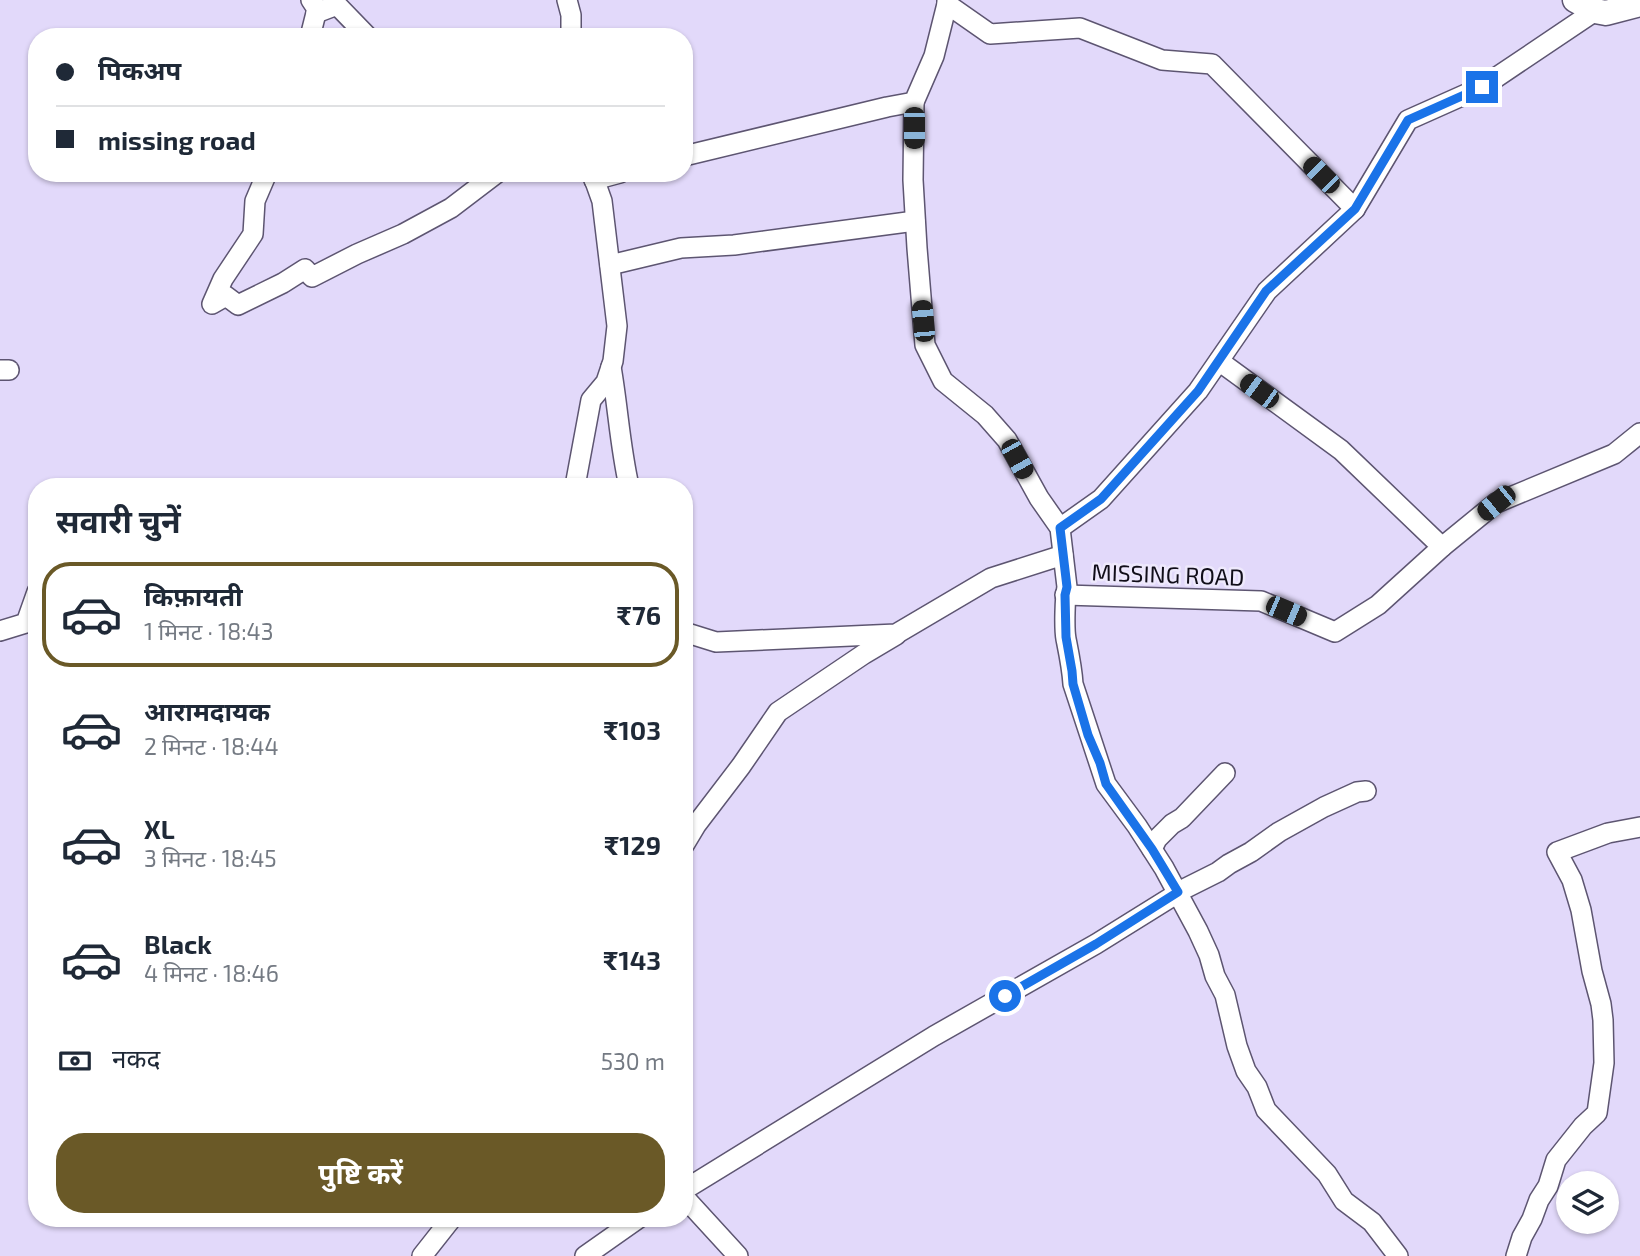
<!DOCTYPE html>
<html lang="hi">
<head>
<meta charset="utf-8">
<style>
	:root { --surface:#fff; --page:#f6f6f7; --text:#1f2937; --muted:#747a83; --line:#e0e1e3; --accent:#6a5927 }
	body { margin:0; font-family:"Exo 2","Noto Sans Devanagari",sans-serif; background:var(--page); color:var(--text); height:100vh; display:flex; flex-direction:column; font-size:26px; white-space:nowrap }
	* { box-sizing:border-box; margin:0 }
	p { font-size:23px; color:var(--muted) }
	.icon { flex:none; width:38px; height:38px; fill:none; stroke:currentColor; stroke-width:2; stroke-linecap:round; stroke-linejoin:round }
	.map { position:relative; flex:1; overflow:hidden }
	.panel { position:absolute; left:28px; top:478px; width:665px; height:749px; display:flex; flex-direction:column; background:var(--surface); border-radius:28px; box-shadow:0 2px 5px #0004 }
	.panel>* { flex:none }
	.guide { position:absolute; left:28px; top:28px; width:665px; height:154px; border-radius:28px; box-shadow:0 2px 5px #0004; display:grid; align-content:center; height:154px; padding:0 28px; background:var(--surface) }
	.fabs { position:absolute; left:1556px; top:1171px; display:grid; gap:14px }
	.fabs a { display:grid; place-items:center; width:63px; height:63px; border-radius:50%; background:var(--surface); box-shadow:0 2px 5px #0004; font-size:35px }
	.end { position:absolute; width:32px; height:32px; margin:-16px; border:9px solid #1a73e8; background:#fff; box-shadow:0 0 0 4px #fff }
	.from { border-radius:50% }
	.car { position:absolute; width:21px; height:42px; margin:-21px -10px; border-radius:9px; box-shadow:0 0 5px 2px #0007; background:linear-gradient(#222 24%,#8ab4d8 0 40%,#222 0 76%,#8ab4d8 0 86%,#222 0) }
	.guide b { display:flex; align-items:center; gap:24px; height:66px; font-size:26px }
	.guide b+b { border-top:2px solid var(--line) }
	.guide i { width:18px; height:18px; background:var(--text) }
	ul { padding:0; list-style:none }
	li { display:flex; align-items:center; gap:21px; height:105px; margin:0 14px 10px; padding:0 14px; border:4px solid transparent; border-radius:28px }
	li div { flex:1 }
	li b { display:block; font-size:26px }
	li em { font-style:normal; font-weight:700 }
	li.active { border-color:var(--accent) }
	li>.icon { width:63px; height:63px; stroke-width:1.5 }
	h2 { padding:0 28px; font-size:32px; line-height:84px }
	.pay { display:flex; align-items:center; gap:18px; height:77px; padding:0 28px; font-size:26px }
	.pay p { margin-inline-start:auto }
	.cta { display:flex; gap:14px; margin-top:auto; padding:14px 28px }
	.cta a { flex:1; height:80px; border-radius:28px; background:var(--accent); color:#fff; font-size:28px; font-weight:700; line-height:80px; text-align:center }
	.map>svg:first-child { display:block }
	.lines { fill:none; stroke-linecap:round; stroke-linejoin:round }
	.minor-casing { stroke:#5d5571; stroke-width:22 }
	.major-casing { stroke:#5d5571; stroke-width:27 }
	.minor { stroke:#fff; stroke-width:19 }
	.major { stroke:#fff; stroke-width:24 }
	.route { stroke:#1a73e8; stroke-width:9 }
	.labels { text-anchor:middle; dominant-baseline:central; stroke-width:5; stroke-linejoin:round; paint-order:stroke }
	.street-label { font-size:23px; fill:#110e19; stroke:#eee9fc }
</style>
</head>
<body>
<div class="map">
<svg width="1640" height="1256" viewBox="0 0 1640 1256">
	<rect width="100%" height="100%" fill="#e2d9fa"/>
	<g class="lines">
		<!-- minor casing -->
		<g class="minor-casing">
			<g id="minor">
				<polyline points="567,0 571,15 571,37"/>
				<polyline points="947,4 990,34 1080,28 1162,60 1212,64 1355,209 1408,120 1482,87 1595,11"/>
				<polyline points="316,13 337,5 368,37"/>
				<polyline points="310,37 317,9 311,0"/>
				<path d="M914,102l-1,78 4,68 8,97 18,36 42,34 22,25 32,58 21,30 7,59c-2,10 -3,41 -1,52 3,15 6,29 7,45l33,100 31,42 27,42 34,63 11,24 6,21 10,19 12,51 9,25 11,16 9,23 61,64 17,27 28,21 26,34"/>
				<polyline points="684,156 887,107 914,102 934,56 947,4 947,0"/>
				<polyline points="267,173 255,201 253,234 223,279 212,304 226,296 238,305 283,283 305,269 312,277 357,254 403,234 451,208 497,173"/>
				<polyline points="594,180 620,173"/>
				<polyline points="610,265 681,248 734,245 915,221"/>
				<path d="M611,367c7,40 9,80 18,119"/>
				<polyline points="0,370 9,370"/>
				<polyline points="575,486 591,400 606,382 613,361 617,326 602,201 592,173"/>
				<polyline points="1060,528 1101,499 1198,391 1267,291 1355,209"/>
				<polyline points="1442,547 1496,503 1614,454 1640,433"/>
				<polyline points="1065,595 1261,601 1335,632 1378,605 1442,547 1341,450 1219,361"/>
				<polyline points="0,631 26,623 37,592"/>
				<polyline points="684,632 716,642 896,634 991,578 1063,555"/>
				<polyline points="684,845 696,825 741,766 778,712 864,654 896,635"/>
				<polyline points="1152,849 1157,839 1172,824 1182,818 1225,773"/>
				<polyline points="684,1190 934,1036 1096,944 1186,888 1218,872 1229,864 1251,852 1279,832 1324,807 1357,792 1366,791"/>
				<polyline points="684,1197 738,1256"/>
				<polyline points="422,1256 452,1218"/>
				<polyline points="585,1256 639,1218"/>
				<polyline points="1516,1256 1522,1237 1532,1219 1539,1200 1548,1186 1556,1160 1583,1126 1597,1113 1604,1063 1603,1020 1601,1004 1592,971 1581,910 1572,880 1557,852 1608,833 1640,827"/>
			</g>
		</g>
		<!-- major casing -->
		<g class="major-casing">
			<polyline id="major" points="1575,0 1595,11 1606,13 1640,4"/>
		</g>
		<!-- minor -->
		<use href="#minor" class="minor"/>
		<!-- major -->
		<use href="#major" class="major"/>
	</g>
	<g class="lines">
		<!-- route -->
		<polyline class="route" points="1005,996 1096,944 1178,892 1152,849 1106,784 1100,763 1088,735 1073,684 1072,671 1066,637 1065,595 1067,587 1060,528 1101,499 1198,391 1266,291 1355,209 1408,120 1482,87"/>
	</g>
	<g class="labels">
		<!-- street labels -->
		<g class="street-label">
			<text transform="translate(1168 574) rotate(2)">MISSING ROAD</text>
		</g>
	</g>
</svg>
<div class="fabs">
<a><svg class="icon" aria-label="layers" viewBox="0 0 24 24"><path d="M12 4l9 5-9 5-9-5zM3 14l9 5 9-5"/></svg></a>
</div>
<i class="end from" style="left:1005px;top:996px"></i>
<i class="end" style="left:1482px;top:87px"></i>
<i class="car" style="left:914px;top:128px;rotate:180deg"></i>
<i class="car" style="left:1321px;top:175px;rotate:315deg"></i>
<i class="car" style="left:923px;top:321px;rotate:355deg"></i>
<i class="car" style="left:1259px;top:391px;rotate:306deg"></i>
<i class="car" style="left:1017px;top:459px;rotate:151deg"></i>
<i class="car" style="left:1496px;top:503px;rotate:231deg"></i>
<i class="car" style="left:1286px;top:611px;rotate:113deg"></i>
<div class="guide">
<b><i class="from"></i>पिकअप</b>
<b><i></i>missing road</b>
</div>
<section class="panel">
<h2>सवारी चुनें</h2>
<ul>
<li class="active"><svg class="icon" aria-label="car" viewBox="0 0 24 24"><path d="M5 17H2v-5l4-1 3-4h7l3 4 3 1v5h-3M9 17h6M6 11h13"/><circle cx="7" cy="17" r="2"/><circle cx="17" cy="17" r="2"/></svg><div><b>किफ़ायती</b><p>1 मिनट · 18:43</p></div><em>₹76</em></li>
<li><svg class="icon" aria-label="car" viewBox="0 0 24 24"><path d="M5 17H2v-5l4-1 3-4h7l3 4 3 1v5h-3M9 17h6M6 11h13"/><circle cx="7" cy="17" r="2"/><circle cx="17" cy="17" r="2"/></svg><div><b>आरामदायक</b><p>2 मिनट · 18:44</p></div><em>₹103</em></li>
<li><svg class="icon" aria-label="car" viewBox="0 0 24 24"><path d="M5 17H2v-5l4-1 3-4h7l3 4 3 1v5h-3M9 17h6M6 11h13"/><circle cx="7" cy="17" r="2"/><circle cx="17" cy="17" r="2"/></svg><div><b>XL</b><p>3 मिनट · 18:45</p></div><em>₹129</em></li>
<li><svg class="icon" aria-label="car" viewBox="0 0 24 24"><path d="M5 17H2v-5l4-1 3-4h7l3 4 3 1v5h-3M9 17h6M6 11h13"/><circle cx="7" cy="17" r="2"/><circle cx="17" cy="17" r="2"/></svg><div><b>Black</b><p>4 मिनट · 18:46</p></div><em>₹143</em></li>
</ul>
<div class="pay"><svg class="icon" aria-label="cash" viewBox="0 0 24 24"><path d="M3 7h18v10H3z"/><circle cx="12" cy="12" r="2"/></svg>नकद<p>530 m</p></div>
<div class="cta"><a>पुष्टि करें</a></div>
</section>
</div>
</body>
</html>
